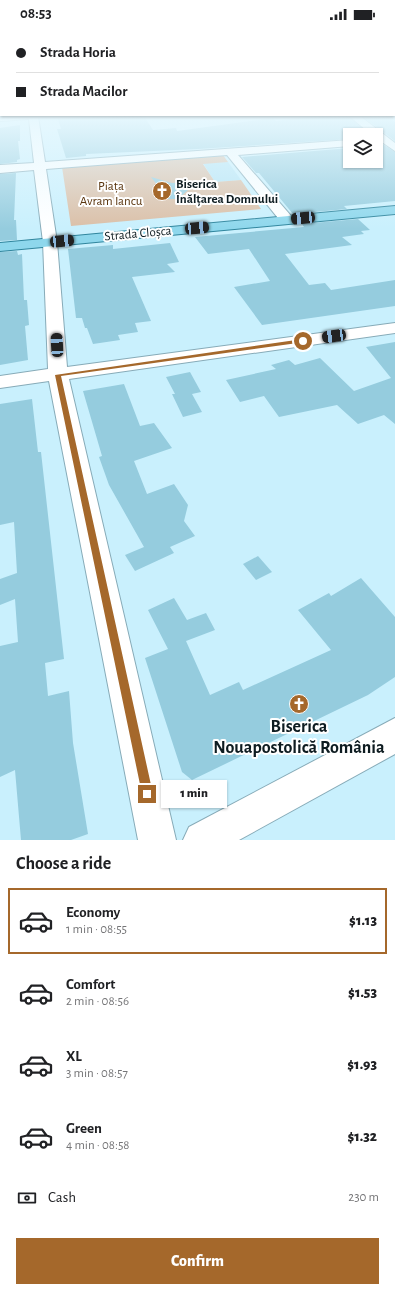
<!DOCTYPE html>
<html lang="en">
<head>
<meta charset="utf-8">
<style>
	:root { --surface:#fff; --page:#f6f6f6; --text:#202124; --muted:#757577; --line:#e0e0e0; --accent:#a5682b }
	body { margin:0; font-family:"Alegreya Sans",sans-serif; background:var(--page); color:var(--text); height:100vh; display:flex; flex-direction:column; font-size:15px; white-space:nowrap }
	* { box-sizing:border-box; margin:0 }
	p { font-size:13px; color:var(--muted) }
	.icon { flex:none; width:22px; height:22px; fill:none; stroke:currentColor; stroke-width:2; stroke-linecap:round; stroke-linejoin:round }
	.map { position:relative; height:812px; overflow:hidden }
	.details { display:flex; flex-direction:column; background:var(--surface); flex:1 }
	.details>* { flex:none }
	.banner { position:absolute; left:0px; top:0px; width:395px; height:88px; box-shadow:0 1px 3px #0004; display:grid; align-content:center; height:88px; padding:0 16px; background:var(--surface) }
	.controls { position:absolute; left:343px; top:100px; display:grid; gap:8px }
	.controls a { display:grid; place-items:center; width:40px; height:40px; border-radius:0px; background:var(--surface); box-shadow:0 1px 3px #0004; font-size:20px }
	.end { position:absolute; width:18px; height:18px; margin:-9px; border:5px solid #a5682b; background:#fff; box-shadow:0 0 0 2px #fff }
	.from { border-radius:50% }
	.bubble { position:absolute; height:28px; border-radius:0px; background:var(--surface); box-shadow:0 1px 3px #0004; font-size:13px; font-weight:800; line-height:28px; text-align:center }
	.car { position:absolute; width:12px; height:24px; margin:-12px -6px; border-radius:5px; box-shadow:0 0 3px 1px #0007; background:linear-gradient(#222 24%,#8ab4d8 0 40%,#222 0 76%,#8ab4d8 0 86%,#222 0) }
	.banner b { display:flex; align-items:center; gap:14px; height:38px; font-size:15px }
	.banner b+b { border-top:1px solid var(--line) }
	.banner i { width:10px; height:10px; background:var(--text) }
	ul { padding:0; list-style:none }
	li { display:flex; align-items:center; gap:12px; height:66px; margin:0 8px 6px; padding:0 8px; border:2px solid transparent; border-radius:0px }
	li div { flex:1 }
	li b { display:block; font-size:15px }
	li em { font-style:normal; font-weight:800 }
	li.on { border-color:var(--accent) }
	li>.icon { width:36px; height:36px; stroke-width:1.5 }
	h2 { padding:0 16px; font-size:18px; line-height:48px }
	.pay { display:flex; align-items:center; gap:10px; height:44px; padding:0 16px; font-size:15px }
	.pay p { margin-inline-start:auto }
	.primary-button { display:flex; gap:8px; margin-top:auto; padding:8px 16px }
	.primary-button a { flex:1; height:46px; border-radius:0px; background:var(--accent); color:#fff; font-size:16px; font-weight:800; line-height:46px; text-align:center }
	.status { display:flex; justify-content:space-between; align-items:center; height:28px; padding:0 20px; background:var(--surface); direction:ltr }
	.status svg { height:11px; fill:currentColor }
	.map>svg:first-child { display:block }
	.built { fill:#b5e4f5 }
	.green { fill:#dbbfa7 }
	.building { fill:#95ccde }
	.lines { fill:none; stroke-linecap:round; stroke-linejoin:round }
	.street-casing { stroke:#87abb8; stroke-width:2 }
	.primary-casing { stroke:#30859d; stroke-width:2 }
	.street { fill:#fff; fill-rule:evenodd }
	.primary { fill:#8ed7ec; fill-rule:evenodd }
	.route { fill:#a5682b }
	.labels { text-anchor:middle; dominant-baseline:central; stroke-width:4; stroke-linejoin:round; paint-order:stroke }
	.far-poi-label { font-size:13px; font-weight:bold; fill:#0e1c21; stroke:#fff; text-anchor:start }
	.far-park-label { font-size:13px; fill:#5a350e; stroke:#fff }
	.far-street-label { font-size:13px; fill:#0e1c21; stroke:#fff }
	.near-poi-label { font-size:18px; font-weight:bold; fill:#0e1c21; stroke:#fff }
</style>
</head>
<body>
<div class="status"><b>08:53</b><svg viewBox="0 0 49 12"><path d="M0 12V9h3v3zM5 12V6h3v6zM10 12V3h3v9zM15 12V0h3v12zM26 1h20v11H26zM47 4h2v5h-2z"/></svg></div>
<div class="map">
<svg width="395" height="812" viewBox="0 0 395 812">
	<rect width="100%" height="100%" fill="#c9f0fd"/>
	<!-- built -->
	<polygon class="built" points="228,134 241,152 215,154 203,135"/>
	<!-- green -->
	<polygon class="green" points="223,127 228,134 203,136 215,154 241,152 261,181 71,198 62,139"/>
	<!-- building -->
	<g class="building">
		<polygon points="109,88 144,88 153,102 176,100 177,103 273,90 276,93 317,88 348,88 370,107 350,107 350,111 198,121 86,126 86,128 66,130 57,101 61,101 58,91"/>
		<polygon points="362,88 388,88 395,94 395,113"/>
		<polygon points="20,97 20,113 18,113 20,131 17,132 17,134 0,136 0,100"/>
		<polygon points="376,112 395,124 395,173 344,178 347,181 293,186 259,145 256,145 242,129 350,120 350,133 376,133"/>
		<polygon points="16,145 14,192 16,192 17,212 0,213 0,146"/>
		<polygon points="151,149 172,155 198,153 178,171 168,171"/>
		<polygon points="358,191 370,202 361,203 364,206 342,209 352,217 285,226 309,257 325,255 331,262 395,252 395,278 262,297 234,259 270,253 249,221 208,226 195,209 304,199 302,196"/>
		<polygon points="170,215 179,234 167,236 175,244 132,249 151,293 135,295 138,304 118,307 120,312 93,316 87,300 85,300 82,290 76,290 68,221 113,217 113,221"/>
		<polygon points="17,223 18,227 22,226 24,272 27,272 29,297 25,298 28,332 0,337 0,224"/>
		<polygon points="395,314 395,396 384,387 358,396 337,377 279,389 264,368 240,374 226,352 276,341 271,337 289,332 295,337 320,330 354,363 391,350 366,319"/>
		<polygon points="190,344 201,364 192,366 202,384 183,389 172,366 175,366 166,349"/>
		<polygon points="124,356 140,398 154,395 172,420 134,433 147,466 174,456 188,477 184,493 195,508 170,519 174,525 135,543 125,527 144,519 109,457 99,429 102,428 83,363"/>
		<polygon points="32,371 38,424 41,424 64,631 45,635 48,668 69,663 73,715 88,806 71,812 21,812 15,742 0,749 0,618 18,614 15,571 0,577 0,551 17,545 14,494 0,497 0,376"/>
		<polygon points="258,528 272,544 256,552 243,536"/>
		<polygon points="361,550 395,589 395,649 368,667 192,752 182,744 145,630 168,621 148,582 174,570 187,592 206,585 215,602 186,613 210,667 239,654 243,662 331,622 298,582 329,565 331,568"/>
	</g>
	<g class="lines">
		<!-- street casing -->
		<g class="street-casing">
			<g id="street">
				<polygon points="0,88 38,88 45,134 350,112 350,118 238,127 292,189 294,192 292,195 282,195 227,127 46,141 57,214 67,339 395,295 395,305 69,351 176,812 138,812 49,353 0,360 0,348 48,341 43,214 34,142 0,145 0,137 34,135 29,91 0,93"/>
				<polygon points="349,88 360,88 395,115 395,123 376,110 376,107 372,107"/>
				<polygon points="395,690 395,726 239,812 183,812 189,799"/>
			</g>
		</g>
		<!-- primary casing -->
		<g class="primary-casing">
			<polygon id="primary" points="395,178 395,186 0,223 0,215"/>
		</g>
		<!-- street -->
		<use href="#street" class="street"/>
		<!-- primary -->
		<use href="#primary" class="primary"/>
	</g>
	<!-- sky -->
	<linearGradient id="sky" x2="0" y2="1"><stop stop-color="#99acbe"/><stop offset="0.44" stop-color="#e7f8fe"/><stop offset="1" stop-color="#e7f8fe" stop-opacity="0"/></linearGradient>
	<rect width="395" height="201" fill="url(#sky)"/>
	<!-- route -->
	<polygon class="route" points="303,311 305,314 61,348 153,766 151,769 147,771 143,769 142,766 55,347"/>
	<!-- icons -->
	<defs>
		<g id="church-disc" transform="scale(1)"><circle r="9.5" fill="#a5682b" stroke="#fff"/><path d="M-1.2-6h2.4v3.5h3.3v2.4h-3.3V6h-2.4V-.1h-3.3v-2.4h3.3Z" fill="#fff"/></g>
	</defs>
	<g fill-rule="evenodd">
		<use href="#church-disc" x="162" y="163"/>
		<use href="#church-disc" x="299" y="676"/>
	</g>
	<g class="labels">
		<!-- far-poi labels -->
		<g class="far-poi-label">
			<text x="176" y="156">Biserica<tspan x="176" dy="15">Înălțarea Domnului</tspan></text>
		</g>
		<!-- far-park labels -->
		<g class="far-park-label">
			<text x="111" y="158">Piața<tspan x="111" dy="15">Avram Iancu</tspan></text>
		</g>
		<!-- far-street labels -->
		<g class="far-street-label">
			<text transform="translate(138 206) rotate(-5)">Strada Cloșca</text>
		</g>
		<!-- near-poi labels -->
		<g class="near-poi-label">
			<text x="299" y="699">Biserica<tspan x="299" dy="21">Nouapostolică România</tspan></text>
		</g>
	</g>
</svg>
<div class="controls">
<a><svg class="icon" aria-label="layers" viewBox="0 0 24 24"><path d="M12 4l9 5-9 5-9-5zM3 14l9 5 9-5"/></svg></a>
</div>
<i class="end from" style="left:303px;top:313px"></i>
<i class="end" style="left:147px;top:766px"></i>
<div class="bubble" style="left:161px;top:752px;width:66px">1 min</div>
<i class="car" style="left:303px;top:190px;rotate:265deg"></i>
<i class="car" style="left:197px;top:200px;rotate:85deg"></i>
<i class="car" style="left:62px;top:213px;rotate:85deg"></i>
<i class="car" style="left:334px;top:308px;rotate:262deg"></i>
<i class="car" style="left:57px;top:317px;rotate:357deg"></i>
<div class="banner">
<b><i class="from"></i>Strada Horia</b>
<b><i></i>Strada Macilor</b>
</div>
</div>
<section class="details">
<h2>Choose a ride</h2>
<ul>
<li class="on"><svg class="icon" aria-label="car" viewBox="0 0 24 24"><path d="M5 17H2v-5l4-1 3-4h7l3 4 3 1v5h-3M9 17h6M6 11h13"/><circle cx="7" cy="17" r="2"/><circle cx="17" cy="17" r="2"/></svg><div><b>Economy</b><p>1 min · 08:55</p></div><em>$1.13</em></li>
<li><svg class="icon" aria-label="car" viewBox="0 0 24 24"><path d="M5 17H2v-5l4-1 3-4h7l3 4 3 1v5h-3M9 17h6M6 11h13"/><circle cx="7" cy="17" r="2"/><circle cx="17" cy="17" r="2"/></svg><div><b>Comfort</b><p>2 min · 08:56</p></div><em>$1.53</em></li>
<li><svg class="icon" aria-label="car" viewBox="0 0 24 24"><path d="M5 17H2v-5l4-1 3-4h7l3 4 3 1v5h-3M9 17h6M6 11h13"/><circle cx="7" cy="17" r="2"/><circle cx="17" cy="17" r="2"/></svg><div><b>XL</b><p>3 min · 08:57</p></div><em>$1.93</em></li>
<li><svg class="icon" aria-label="car" viewBox="0 0 24 24"><path d="M5 17H2v-5l4-1 3-4h7l3 4 3 1v5h-3M9 17h6M6 11h13"/><circle cx="7" cy="17" r="2"/><circle cx="17" cy="17" r="2"/></svg><div><b>Green</b><p>4 min · 08:58</p></div><em>$1.32</em></li>
</ul>
<div class="pay"><svg class="icon" aria-label="cash" viewBox="0 0 24 24"><path d="M3 7h18v10H3z"/><circle cx="12" cy="12" r="2"/></svg>Cash<p>230 m</p></div>
<div class="primary-button"><a>Confirm</a></div>
</section>
</body>
</html>
